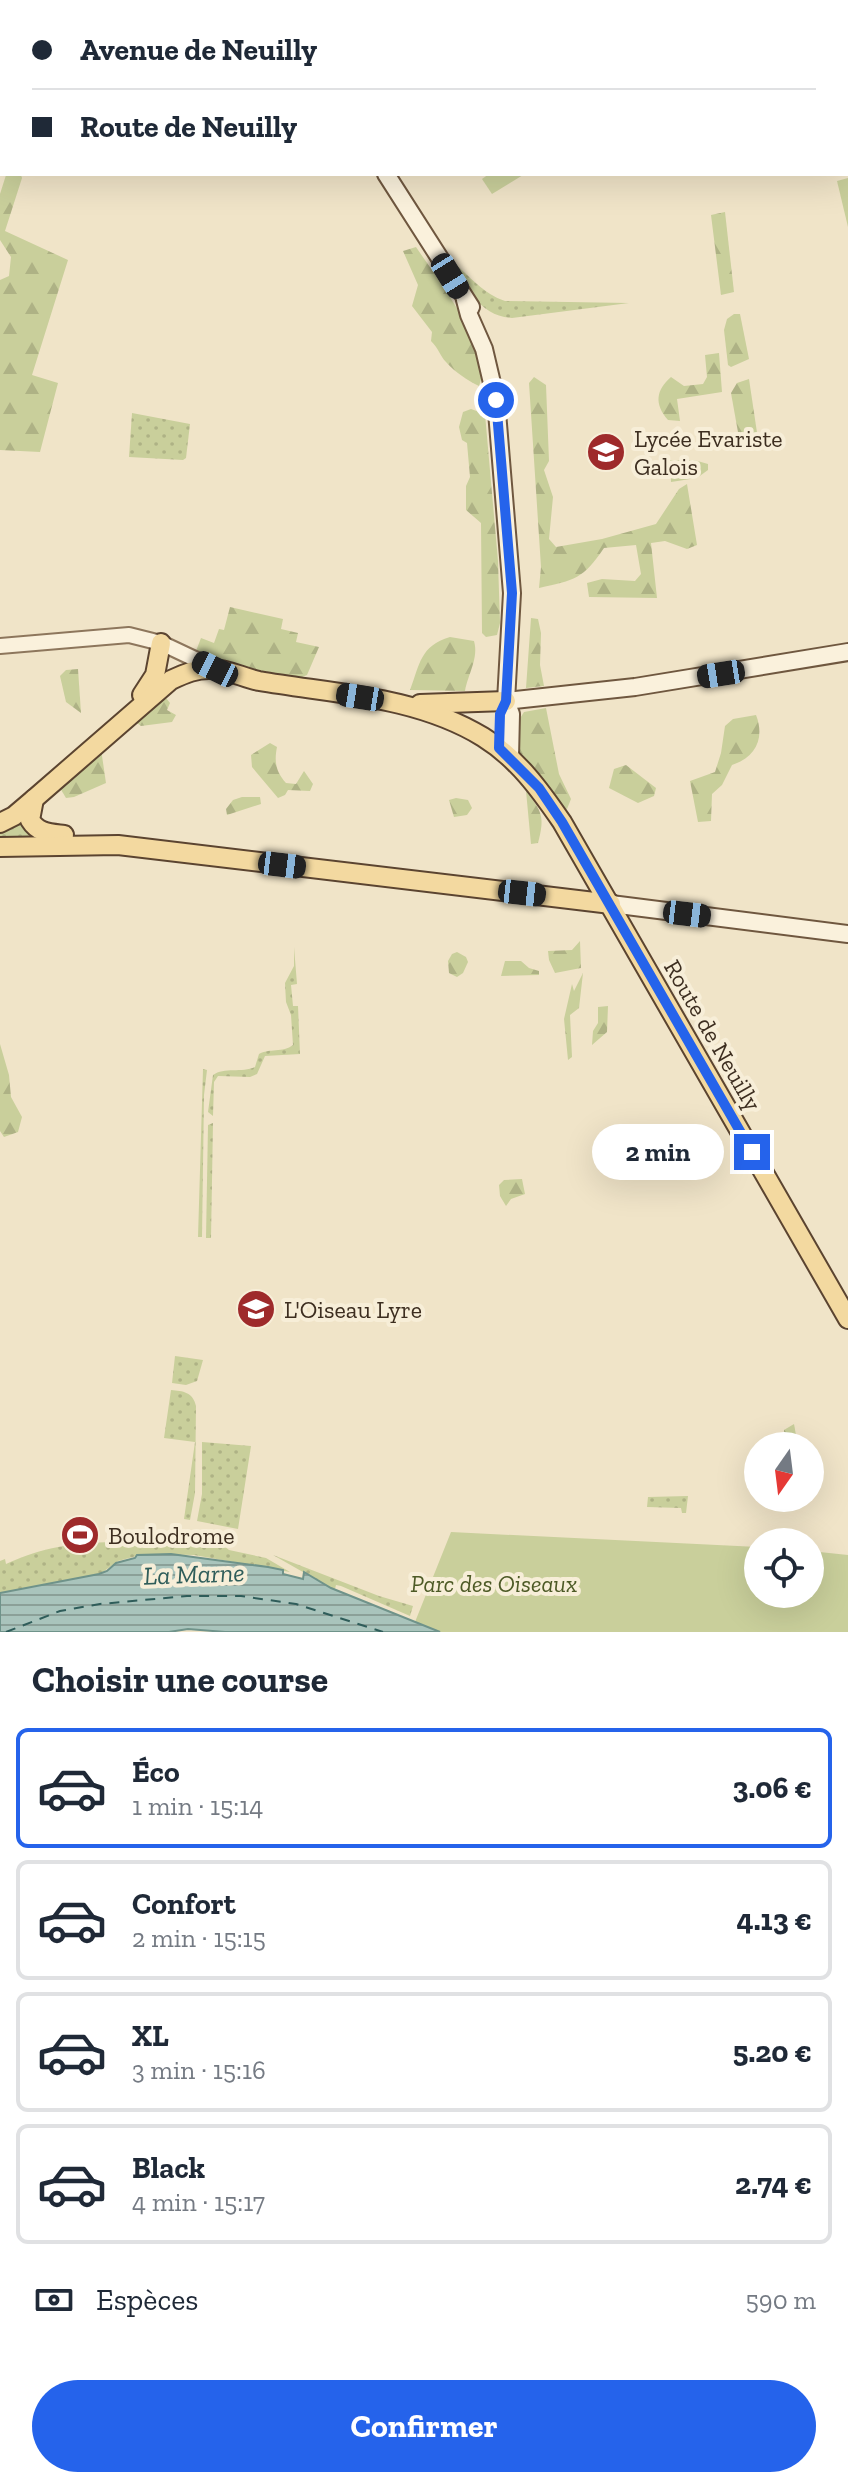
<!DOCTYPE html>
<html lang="fr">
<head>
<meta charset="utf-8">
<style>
	:root { --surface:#fff; --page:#f2f2f3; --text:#1f2937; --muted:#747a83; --line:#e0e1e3; --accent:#2563eb }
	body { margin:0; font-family:"Zilla Slab",serif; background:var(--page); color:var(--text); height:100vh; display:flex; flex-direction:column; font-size:30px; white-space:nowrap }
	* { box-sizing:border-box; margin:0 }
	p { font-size:26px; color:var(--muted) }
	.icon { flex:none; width:44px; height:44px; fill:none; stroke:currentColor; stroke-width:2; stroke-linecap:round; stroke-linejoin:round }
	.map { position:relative; height:1632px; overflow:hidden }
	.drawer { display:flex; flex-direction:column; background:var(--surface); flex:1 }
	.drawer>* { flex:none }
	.top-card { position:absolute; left:0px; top:0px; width:848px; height:176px; box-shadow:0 8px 32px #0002; display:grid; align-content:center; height:176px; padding:0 32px; background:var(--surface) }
	.needle { width:52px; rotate:194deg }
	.controls { position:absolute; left:744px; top:1432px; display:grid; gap:16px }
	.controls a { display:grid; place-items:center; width:80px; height:80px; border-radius:50%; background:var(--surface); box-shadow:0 8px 32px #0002; font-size:40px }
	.end { position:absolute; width:36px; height:36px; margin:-18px; border:10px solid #2563eb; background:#fff; box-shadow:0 0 0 4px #fff }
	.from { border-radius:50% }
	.bubble { position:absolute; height:56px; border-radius:28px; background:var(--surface); box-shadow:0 8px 32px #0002; font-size:26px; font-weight:700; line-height:56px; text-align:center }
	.car { position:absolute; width:24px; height:48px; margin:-24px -12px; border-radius:10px; box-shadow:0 0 6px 2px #0007; background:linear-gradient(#222 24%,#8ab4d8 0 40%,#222 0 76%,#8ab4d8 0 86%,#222 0) }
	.top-card b { display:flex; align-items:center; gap:28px; height:76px; font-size:30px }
	.top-card b+b { border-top:2px solid var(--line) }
	.top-card i { width:20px; height:20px; background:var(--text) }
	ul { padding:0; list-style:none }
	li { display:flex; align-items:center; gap:24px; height:120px; margin:0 16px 12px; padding:0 16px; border:4px solid var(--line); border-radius:12px }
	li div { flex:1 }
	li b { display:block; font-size:30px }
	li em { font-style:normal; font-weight:700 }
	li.selected { border-color:var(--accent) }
	li>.icon { width:72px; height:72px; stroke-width:1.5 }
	h2 { padding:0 32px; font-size:36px; line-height:96px }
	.pay { display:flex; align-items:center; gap:20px; height:88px; padding:0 32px; font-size:30px }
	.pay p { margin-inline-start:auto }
	.cta { display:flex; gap:16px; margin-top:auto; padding:16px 32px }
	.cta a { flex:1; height:92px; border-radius:48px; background:var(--accent); color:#fff; font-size:32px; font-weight:700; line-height:92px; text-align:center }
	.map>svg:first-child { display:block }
	.grass { fill:url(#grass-dots) }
	.forest { fill:url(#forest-firs) }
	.park { fill:#c9cf9b }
	.water { fill:url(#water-rules); stroke:#6f938a; stroke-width:2 }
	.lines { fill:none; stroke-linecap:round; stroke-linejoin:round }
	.ferry { stroke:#2f5d5a; stroke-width:2; stroke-dasharray:10 8; stroke-linecap:butt }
	.tertiary-casing { stroke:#8d765c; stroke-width:18 }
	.secondary-casing { stroke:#6f573f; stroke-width:20 }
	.primary-casing { stroke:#5b4430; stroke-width:22 }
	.tertiary { stroke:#faf1dc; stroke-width:14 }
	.secondary { stroke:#faf1dc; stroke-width:16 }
	.primary { stroke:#f3d9a0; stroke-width:18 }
	.route { stroke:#2563eb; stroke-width:10 }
	.labels { text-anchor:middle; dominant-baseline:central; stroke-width:8; stroke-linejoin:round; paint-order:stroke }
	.poi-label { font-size:24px; fill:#3d2e20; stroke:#f7eed8; text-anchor:start }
	.street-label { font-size:24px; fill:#3d2e20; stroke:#f7eed8 }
	.park-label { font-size:24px; font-style:italic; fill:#4d5a26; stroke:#f7eed8 }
	.water-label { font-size:26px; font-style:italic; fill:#2f5d5a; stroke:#f7eed8 }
</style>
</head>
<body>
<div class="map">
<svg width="848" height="1632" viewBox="0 0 848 1632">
	<defs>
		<pattern id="grass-dots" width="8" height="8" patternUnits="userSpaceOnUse" patternTransform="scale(2)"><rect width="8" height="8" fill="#c9cf9b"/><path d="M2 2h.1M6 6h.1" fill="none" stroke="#aeb285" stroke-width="1.8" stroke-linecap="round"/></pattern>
		<pattern id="forest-firs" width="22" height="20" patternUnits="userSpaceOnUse" patternTransform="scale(2)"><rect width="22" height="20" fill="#c9cf9b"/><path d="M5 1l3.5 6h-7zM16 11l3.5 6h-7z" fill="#aeb285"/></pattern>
		<pattern id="water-rules" width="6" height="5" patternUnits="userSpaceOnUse" patternTransform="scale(2)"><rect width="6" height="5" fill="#a9c4bc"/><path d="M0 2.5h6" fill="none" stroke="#8ba098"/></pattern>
	</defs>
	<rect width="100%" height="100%" fill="#f0e4c8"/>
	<!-- grass -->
	<g class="grass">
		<path d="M452,261c17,15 32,33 53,40l124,2 -117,15c-33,-2 -45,-31 -60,-57z"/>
		<polygon points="132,413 190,424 186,458 183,460 129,457"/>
		<polygon points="26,816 59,838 0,840 0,832 10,829"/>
		<path d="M294,947l3,37 -6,1 2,21h5l2,48 -35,2 -8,18 -7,3 -32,-1 -4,6 -1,34 -5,-4 5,-37c11,-8 29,-2 42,-8l4,-13c10,-6 24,-1 34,-9l-2,-30 -5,-13 -1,-19 9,-17z"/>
		<polygon points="203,1069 207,1070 204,1095 202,1237 198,1237"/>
		<polygon points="213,1123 211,1238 206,1238 208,1125"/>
		<polygon points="175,1356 203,1360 197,1381 186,1385 172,1383"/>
		<path d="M171,1390c12,1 22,2 25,16l-1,87 -5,27 -6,-1 11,-77 -31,-4z"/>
		<polygon points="202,1442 251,1446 238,1529 197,1521 202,1494"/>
		<polygon points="688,1496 686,1513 682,1513 681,1508 647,1507 648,1497"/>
		<path d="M113,1532l58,4 5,-2 42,7 11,9 37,8 24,14 -96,-17 -50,-1 -26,7 -18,13 -100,19v-32l5,-2 1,5c37,-17 67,-21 107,-22z"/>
		<polygon points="273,1555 379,1596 413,1606 410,1616 341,1586 336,1585 335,1589 331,1588"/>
	</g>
	<!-- forest -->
	<g class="forest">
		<polygon points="6,175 21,175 22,178 5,231 68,260 32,375 58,383 40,452 0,450 0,280 9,276 11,257 0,240 0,194"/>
		<polygon points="725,212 734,292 721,295 711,215"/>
		<path d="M416,247c20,30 78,104 63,139 -12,-6 -24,-14 -33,-24 -6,-6 -7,-13 -15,-21l1,-9 -20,-26 6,-21 -15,-34z"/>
		<polygon points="734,314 740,314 749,359 731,367 728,365 724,330 727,319"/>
		<path d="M719,353l3,39 -45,7 3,22 -12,-1c-14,-16 -12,-30 3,-43l13,9 19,-2 4,-7 -2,-22z"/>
		<path d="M534,377l12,8 3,76 -5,9 9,27 -4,42 7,8 46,-8 54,-15 23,-35 8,-5 10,61 -10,4 -22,-8 -14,2 6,55 -68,-1 -2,-14 15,-4 33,2 6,-7 -5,-29 -32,3c-21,31 -29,32 -65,40l2,-21 -12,-184z"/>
		<polygon points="749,379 759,446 741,449 731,393 737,383"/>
		<polygon points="471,409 485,414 498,561 500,623 497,635 486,637 482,633 481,523 466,510 466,486 470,477 467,443 462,440 459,427 463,412"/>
		<polygon points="670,460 694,460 708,464 708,470 697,478 671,482"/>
		<polygon points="230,607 283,619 281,629 298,633 296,642 319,647 307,675 302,677 245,669 196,651 201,638 214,643 219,629 224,630"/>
		<polygon points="531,618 538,619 541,633 540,665 544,686 526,688"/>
		<path d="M450,637l24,4c5,17 -6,33 -9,50l-55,-1c10,-26 10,-44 40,-53z"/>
		<polygon points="78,669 81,713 66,702 60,676 66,670"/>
		<polygon points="163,694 170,703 167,710 176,715 172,722 141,726 133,720"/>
		<polygon points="546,708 559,774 571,799 567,809 559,806 518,758 519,720 524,712"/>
		<path d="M756,715c9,23 0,42 -24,50l-10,20 -10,9 -1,27 -13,1 -8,-41 25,-9 6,-19 4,-27 8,-7z"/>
		<path d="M270,743l7,4c-3,15 -1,25 9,36l10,1 8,-13 9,13 -3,7 -22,-1 -3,5 -7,3 -26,-31 -1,-12z"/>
		<polygon points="101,749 106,783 74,797 66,798 60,788 64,782"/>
		<polygon points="626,765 656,788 654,796 638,803 609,788 614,769"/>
		<path d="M526,791c16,21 19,25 12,52l-7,1z"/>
		<polygon points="242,797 260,797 261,804 227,815 226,809 233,800"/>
		<polygon points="456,798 468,800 472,808 467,815 454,817 449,800"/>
		<polygon points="580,941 581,968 555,973 549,960 548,951 572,950"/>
		<polygon points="457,952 466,957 468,962 463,973 457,977 449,973 448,961 452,954"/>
		<polygon points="505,961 521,961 529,968 539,971 539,975 501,976"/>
		<polygon points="583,973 579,1008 570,1015 572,1057 568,1060 564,1019 572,984 574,991"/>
		<polygon points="608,1006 607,1032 592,1045 593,1031 598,1023 598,1007"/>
		<polygon points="0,1044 9,1075 11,1097 22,1117 18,1132 4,1137 0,1131"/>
		<polygon points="658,1128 663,1158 658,1165 647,1170 645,1135 647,1131"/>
		<polygon points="522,1179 525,1194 511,1199 506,1206 500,1196 499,1185 504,1180"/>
		<polygon points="794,1424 798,1446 784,1446 784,1430"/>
	</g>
	<!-- park -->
	<g class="park">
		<polygon points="489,174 522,174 523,175 492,194 482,179"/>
		<polygon points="848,178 848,227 837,181"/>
		<polygon points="451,1532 758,1547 758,1594 810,1594 810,1551 848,1555 848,1632 440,1632 415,1622"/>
		<polygon points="132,1533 151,1539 150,1549 116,1551 116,1538"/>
	</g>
	<!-- water -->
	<polygon class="water" points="171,1554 268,1567 283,1570 283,1574 303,1579 304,1572 331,1588 440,1632 225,1632 188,1629 169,1632 0,1632 0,1593 99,1574 107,1571 116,1563 135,1558 137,1555"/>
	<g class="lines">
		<!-- ferry -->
		<polyline class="ferry" points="6,1632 60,1611 100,1604 187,1596 241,1596 296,1604 383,1632"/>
		<!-- tertiary casing -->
		<g class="tertiary-casing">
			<polyline id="tertiary" points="0,646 129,635 161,643 214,668"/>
		</g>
		<!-- secondary casing -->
		<g class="secondary-casing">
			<g id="secondary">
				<polyline points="131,0 139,2"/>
				<polyline points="225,0 234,2"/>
				<polyline points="310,0 312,2"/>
				<polyline points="255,2 259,1"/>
				<polyline points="332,2 333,0"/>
				<polyline points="386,174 471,307"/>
				<polyline points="465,300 469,315 484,349 496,400 512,593 506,701 511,714 510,758"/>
				<polyline points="506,701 635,687 848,652"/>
				<polyline points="611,904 848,934"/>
			</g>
		</g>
		<!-- primary casing -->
		<g class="primary-casing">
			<g id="primary">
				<polyline points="142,695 155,675 161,643"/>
				<polyline points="420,704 506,701"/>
				<path d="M34,799l-4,21c8,13 19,13 34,15"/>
				<path d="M0,823l14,-7 20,-17 137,-119c13,-6 26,-12 41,-11 15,0 32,9 47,12 76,13 157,15 224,56 34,21 57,53 79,85l286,497"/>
				<polyline points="0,847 118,845 611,904"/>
			</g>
		</g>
		<!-- tertiary -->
		<use href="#tertiary" class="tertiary"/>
		<!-- secondary -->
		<use href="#secondary" class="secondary"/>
		<!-- primary -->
		<use href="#primary" class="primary"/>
	</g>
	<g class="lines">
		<!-- route -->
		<polyline class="route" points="496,400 512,593 506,701 500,714 499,748 539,788 562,822 752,1152"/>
	</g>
	<!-- icons -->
	<defs>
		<g id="school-disc" transform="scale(2)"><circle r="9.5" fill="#9e2a2b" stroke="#f7eed8"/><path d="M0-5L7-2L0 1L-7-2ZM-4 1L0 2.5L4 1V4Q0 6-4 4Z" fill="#fff"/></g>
		<g id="stadium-disc" transform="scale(2)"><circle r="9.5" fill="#9e2a2b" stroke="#f7eed8"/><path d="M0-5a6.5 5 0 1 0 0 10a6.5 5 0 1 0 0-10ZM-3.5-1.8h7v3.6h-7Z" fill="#fff"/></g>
	</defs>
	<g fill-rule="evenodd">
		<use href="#school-disc" x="606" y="452"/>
		<use href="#school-disc" x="256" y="1309"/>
		<use href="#stadium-disc" x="80" y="1535"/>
	</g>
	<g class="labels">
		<!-- poi labels -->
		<g class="poi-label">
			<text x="634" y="438">Lycée Evariste<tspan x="634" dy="28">Galois</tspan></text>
			<text x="284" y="1309">L'Oiseau Lyre</text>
			<text x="108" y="1535">Boulodrome</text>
		</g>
		<!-- street labels -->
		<g class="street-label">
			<text transform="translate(713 1035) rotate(60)">Route de Neuilly</text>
		</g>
		<!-- park labels -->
		<g class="park-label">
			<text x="494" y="1583">Parc des Oiseaux</text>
		</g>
		<!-- water labels -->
		<g class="water-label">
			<text transform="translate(194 1574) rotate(-2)">La Marne</text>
		</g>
	</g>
</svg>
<div class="controls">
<a><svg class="needle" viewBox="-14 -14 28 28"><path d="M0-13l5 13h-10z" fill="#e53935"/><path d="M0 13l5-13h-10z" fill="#747a83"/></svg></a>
<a><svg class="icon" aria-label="locate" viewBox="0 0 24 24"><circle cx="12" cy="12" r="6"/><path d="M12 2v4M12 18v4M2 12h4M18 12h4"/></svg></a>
</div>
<i class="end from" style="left:496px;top:400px"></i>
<i class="end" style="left:752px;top:1152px"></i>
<div class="bubble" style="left:592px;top:1124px;width:132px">2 min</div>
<i class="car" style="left:450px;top:276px;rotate:148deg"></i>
<i class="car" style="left:215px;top:669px;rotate:296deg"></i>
<i class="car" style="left:721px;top:674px;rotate:261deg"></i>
<i class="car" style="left:360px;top:697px;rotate:279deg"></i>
<i class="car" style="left:282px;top:865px;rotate:97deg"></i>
<i class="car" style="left:522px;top:893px;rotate:96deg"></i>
<i class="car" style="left:687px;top:914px;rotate:97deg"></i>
<div class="top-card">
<b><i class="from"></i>Avenue de Neuilly</b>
<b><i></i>Route de Neuilly</b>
</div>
</div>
<section class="drawer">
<h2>Choisir une course</h2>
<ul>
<li class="selected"><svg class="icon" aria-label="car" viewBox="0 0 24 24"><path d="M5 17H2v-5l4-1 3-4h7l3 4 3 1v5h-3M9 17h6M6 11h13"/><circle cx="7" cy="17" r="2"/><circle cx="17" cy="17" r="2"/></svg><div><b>Éco</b><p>1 min · 15:14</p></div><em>3.06 €</em></li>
<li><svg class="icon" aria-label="car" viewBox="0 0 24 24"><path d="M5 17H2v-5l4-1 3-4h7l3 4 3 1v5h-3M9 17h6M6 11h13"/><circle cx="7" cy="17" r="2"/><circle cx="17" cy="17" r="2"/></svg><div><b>Confort</b><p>2 min · 15:15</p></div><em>4.13 €</em></li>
<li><svg class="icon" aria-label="car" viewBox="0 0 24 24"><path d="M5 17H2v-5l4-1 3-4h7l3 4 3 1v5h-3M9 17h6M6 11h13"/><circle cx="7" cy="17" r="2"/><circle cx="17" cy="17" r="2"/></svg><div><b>XL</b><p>3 min · 15:16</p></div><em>5.20 €</em></li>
<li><svg class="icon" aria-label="car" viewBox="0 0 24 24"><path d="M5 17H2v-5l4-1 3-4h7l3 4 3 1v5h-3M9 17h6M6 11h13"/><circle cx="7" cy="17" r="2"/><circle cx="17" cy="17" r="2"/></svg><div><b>Black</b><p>4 min · 15:17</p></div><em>2.74 €</em></li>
</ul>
<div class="pay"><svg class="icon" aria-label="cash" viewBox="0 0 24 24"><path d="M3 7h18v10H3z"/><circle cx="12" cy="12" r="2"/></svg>Espèces<p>590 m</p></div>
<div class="cta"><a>Confirmer</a></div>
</section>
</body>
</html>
